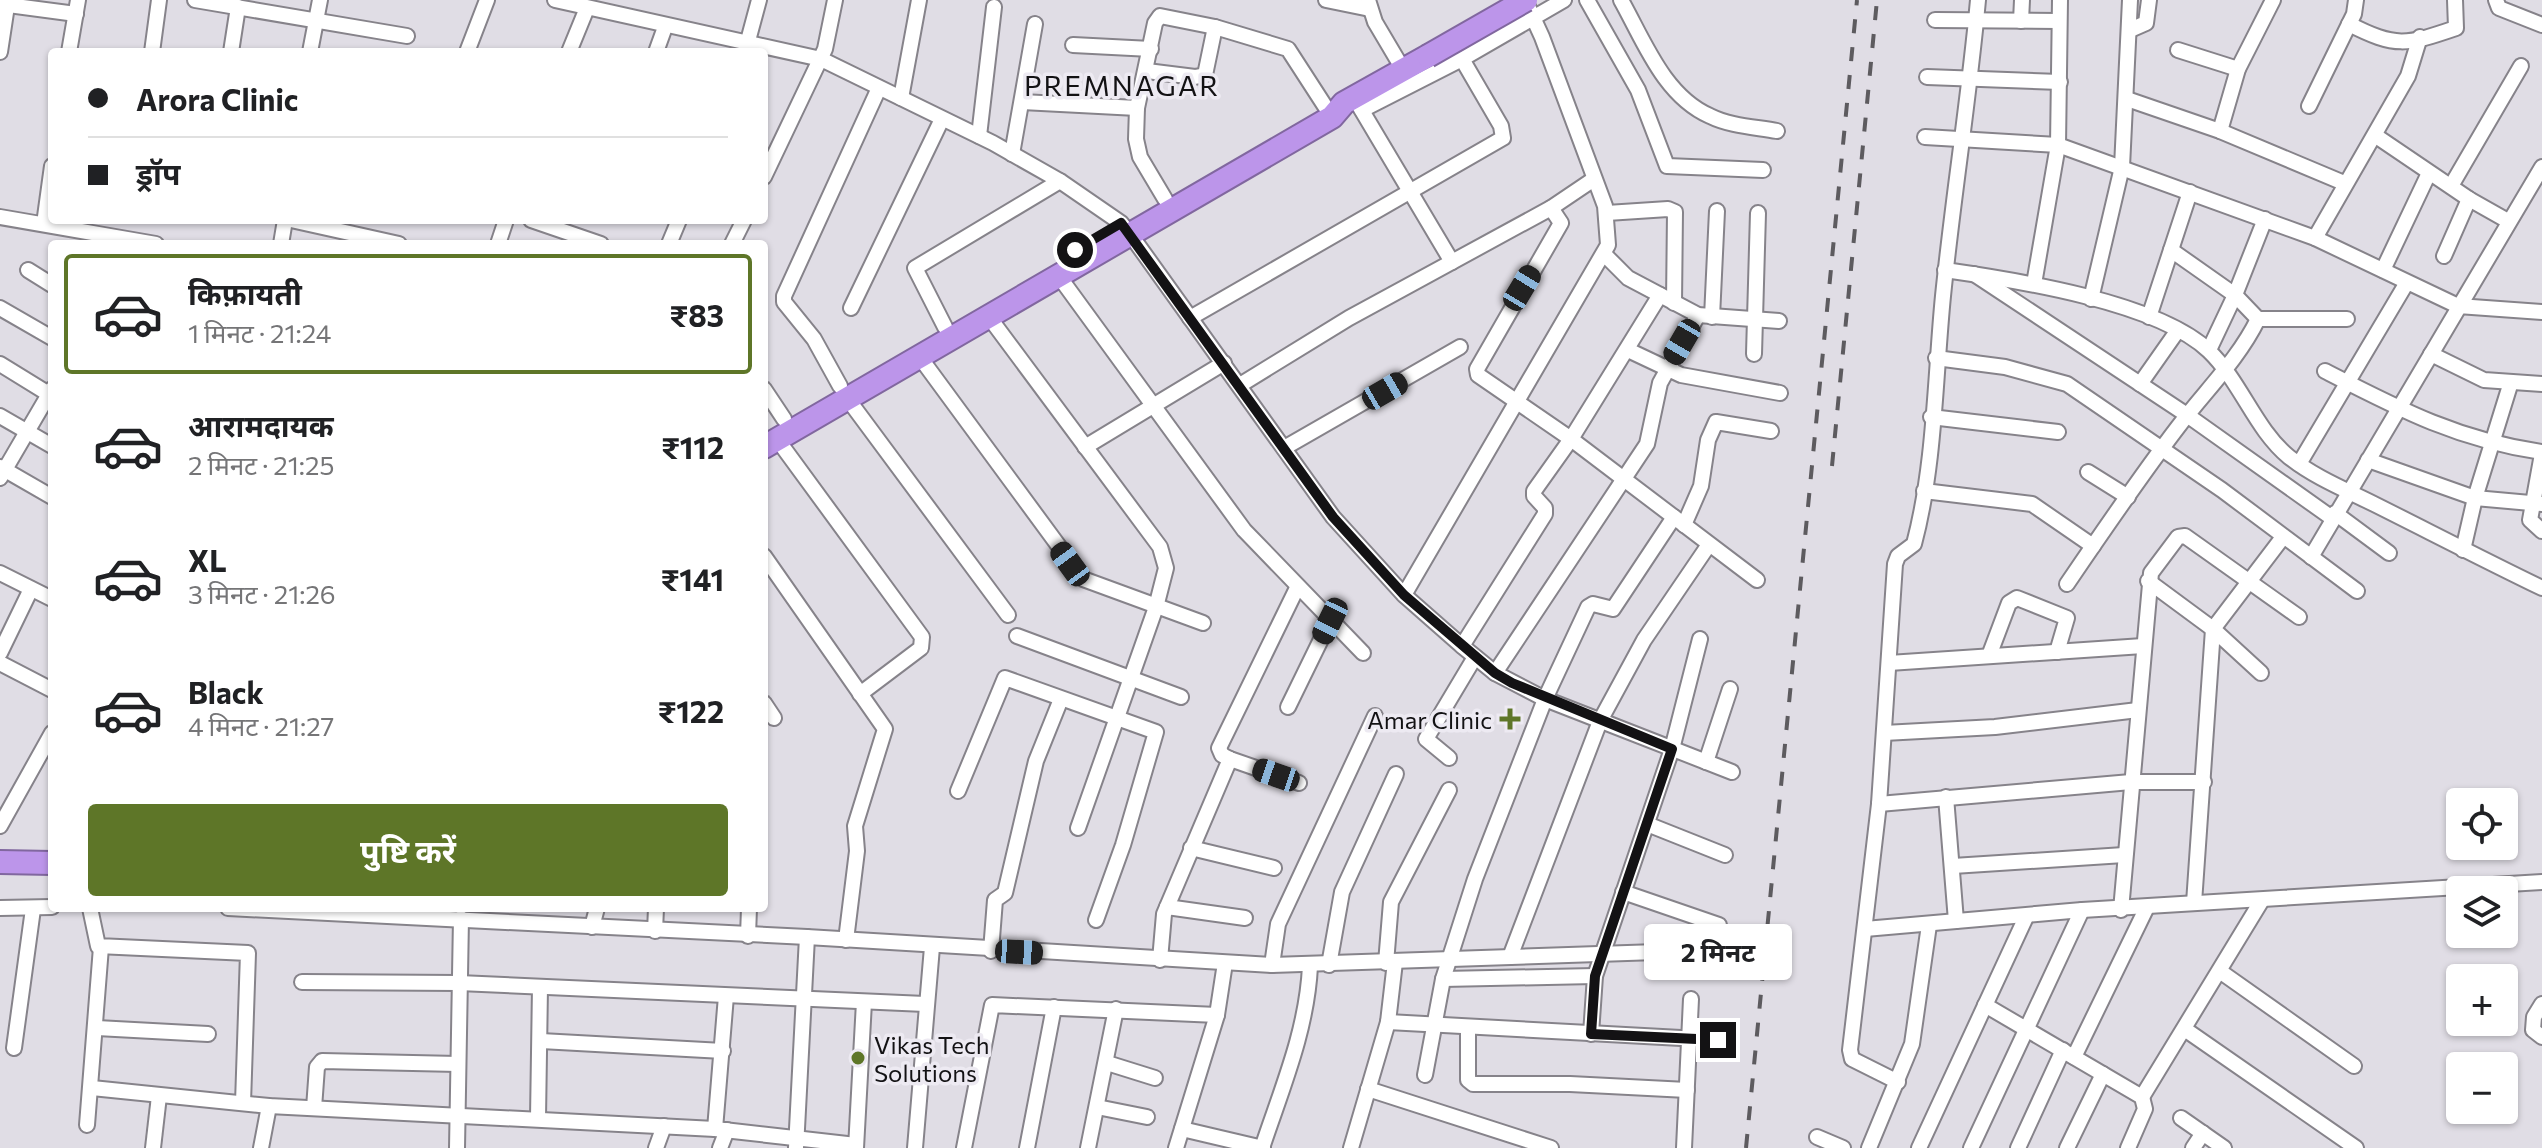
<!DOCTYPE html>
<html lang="hi">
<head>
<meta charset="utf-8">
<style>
	:root { --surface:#fff; --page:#f6f6f6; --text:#202124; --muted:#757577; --line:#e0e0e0; --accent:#5e7628 }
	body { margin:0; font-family:Commissioner,"Noto Sans Devanagari",sans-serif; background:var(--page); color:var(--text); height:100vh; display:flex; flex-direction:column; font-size:30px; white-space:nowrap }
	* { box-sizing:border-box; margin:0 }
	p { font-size:26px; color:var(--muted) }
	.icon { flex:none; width:44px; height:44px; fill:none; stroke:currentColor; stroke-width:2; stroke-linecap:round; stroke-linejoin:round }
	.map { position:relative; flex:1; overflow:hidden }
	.sheet { position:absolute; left:48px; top:240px; width:720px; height:672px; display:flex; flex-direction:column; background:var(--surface); border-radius:8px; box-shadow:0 2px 6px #0004 }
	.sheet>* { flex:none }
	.hud { position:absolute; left:48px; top:48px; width:720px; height:176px; border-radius:8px; box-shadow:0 2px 6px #0004; display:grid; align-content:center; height:176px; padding:0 40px; background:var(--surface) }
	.controls { position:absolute; left:2446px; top:788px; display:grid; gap:16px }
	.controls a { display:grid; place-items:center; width:72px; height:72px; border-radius:8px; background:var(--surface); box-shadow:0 2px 6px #0004; font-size:40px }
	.end { position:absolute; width:36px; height:36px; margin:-18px; border:10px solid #131214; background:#fff; box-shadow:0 0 0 4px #fff }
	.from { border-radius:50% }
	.bubble { position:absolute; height:56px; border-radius:8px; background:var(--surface); box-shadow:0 2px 6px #0004; font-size:26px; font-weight:700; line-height:56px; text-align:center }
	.car { position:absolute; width:24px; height:48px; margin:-24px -12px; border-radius:10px; box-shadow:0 0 6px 2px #0007; background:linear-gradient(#222 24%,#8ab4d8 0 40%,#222 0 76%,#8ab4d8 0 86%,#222 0) }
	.hud b { display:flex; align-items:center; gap:28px; height:76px; font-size:30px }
	.hud b+b { border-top:2px solid var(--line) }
	.hud i { width:20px; height:20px; background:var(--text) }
	ul { padding:14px 0 0; list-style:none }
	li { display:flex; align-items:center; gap:24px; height:120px; margin:0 16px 12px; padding:0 24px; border:4px solid transparent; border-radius:8px }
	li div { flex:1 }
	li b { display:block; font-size:30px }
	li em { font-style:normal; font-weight:700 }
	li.current { border-color:var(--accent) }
	li>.icon { width:72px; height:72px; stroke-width:1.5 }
	.action { display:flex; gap:16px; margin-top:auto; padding:16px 40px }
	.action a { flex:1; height:92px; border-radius:8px; background:var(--accent); color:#fff; font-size:32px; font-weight:700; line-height:92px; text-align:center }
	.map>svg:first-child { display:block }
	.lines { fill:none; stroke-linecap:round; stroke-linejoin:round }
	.minor-casing { stroke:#86838a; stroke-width:18 }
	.highway-casing { stroke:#81679f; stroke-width:26 }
	.minor { stroke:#fff; stroke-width:14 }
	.highway { stroke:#bc95ea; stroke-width:22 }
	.rail { stroke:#5d5b5f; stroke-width:4; stroke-dasharray:14 14; stroke-linecap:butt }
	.highway-bridge-casing { stroke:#81679f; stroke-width:26; stroke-linecap:butt }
	.highway-bridge { stroke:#bc95ea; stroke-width:22 }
	.route { stroke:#131214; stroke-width:10 }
	.poi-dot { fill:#5e7628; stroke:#edeaf2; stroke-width:3 }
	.labels { text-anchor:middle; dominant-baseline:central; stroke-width:7; stroke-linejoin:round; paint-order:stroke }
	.poi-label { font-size:24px; fill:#131214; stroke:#edeaf2; text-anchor:end }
	.quarter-label { font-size:28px; letter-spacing:2px; fill:#131214; stroke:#edeaf2 }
</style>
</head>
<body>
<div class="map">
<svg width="2542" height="1148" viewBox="0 0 2542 1148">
	<rect width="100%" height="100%" fill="#e0dde5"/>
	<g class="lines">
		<!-- minor casing -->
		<g class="minor-casing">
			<g id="minor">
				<polyline points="195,0 407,36"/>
				<polyline points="555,0 821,59 993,143 1060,181 1121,223 1130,234 1333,517 1404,595 1462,646 1495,673 1545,699 1732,772"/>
				<polyline points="1326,0 1370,9"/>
				<polyline points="1368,0 1375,22 1404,71"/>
				<polyline points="1587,0 1638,90 1667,166 1763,170"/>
				<path d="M1621,0c23,41 43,96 89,116 20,10 45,11 67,15"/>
				<polyline points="2496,0 2499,8 2542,25"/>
				<polyline points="0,4 76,14"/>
				<polyline points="1935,20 2059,21"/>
				<polyline points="2021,21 2022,0"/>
				<path d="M2349,24c47,24 57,21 107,4l-1,-28"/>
				<polyline points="2130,30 2146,23 2149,0"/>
				<polyline points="1073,45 1151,49"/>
				<polyline points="2178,50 2238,69"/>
				<polyline points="0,52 7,6"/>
				<polyline points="69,52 78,0"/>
				<polyline points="152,52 159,0"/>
				<polyline points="231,52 238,7"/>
				<polyline points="310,52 320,0"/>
				<polyline points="467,52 487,0"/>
				<polyline points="569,52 587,8"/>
				<polyline points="656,52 665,27"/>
				<polyline points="745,52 759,0"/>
				<polyline points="1147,71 1195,77 1205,75 1215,27"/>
				<polyline points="1927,77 2060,82"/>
				<polyline points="901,98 919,0"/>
				<polyline points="2127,99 2220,131 2344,183"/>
				<polyline points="1022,102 1137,108"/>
				<polyline points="1358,104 1452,262"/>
				<polyline points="2309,106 2354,14 2356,0"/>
				<polyline points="1362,110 1462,59 1564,0"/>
				<polyline points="2220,131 2238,69 2273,0"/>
				<polyline points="979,136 994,7"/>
				<polyline points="2376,136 2469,199 2508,221"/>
				<polyline points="1925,137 2058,145 2315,238 2458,306 2542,312"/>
				<polyline points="1012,154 1035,24"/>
				<polyline points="764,177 825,49 835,0"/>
				<polyline points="2451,186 2521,66"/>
				<polyline points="1165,199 1140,157 1136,139 1137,108 1155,23 1160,16 1215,27 1288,49 1332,117"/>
				<polyline points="1551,208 1561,223 1477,369 1478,375 1571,439 1757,580"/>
				<polyline points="1607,213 1668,209 1675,212 1674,303"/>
				<polyline points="0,217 156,244"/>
				<polyline points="291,220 399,244"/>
				<polyline points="531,220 601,244"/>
				<polyline points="44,224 52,166"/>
				<polyline points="2315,238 2408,76 2420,37"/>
				<polyline points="281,244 285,220"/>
				<polyline points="498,244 506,220"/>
				<polyline points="669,244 679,220"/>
				<polyline points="732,244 744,220"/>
				<polyline points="2171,250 2235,295 2258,319 2347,319"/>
				<polyline points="1604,254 1628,278 1698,315 1779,321"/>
				<polyline points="2444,256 2469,199"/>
				<polyline points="28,270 52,285"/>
				<path d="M1945,270c70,10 213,32 264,81 32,31 46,78 80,106 25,20 57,33 85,47 56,28 112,57 168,84"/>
				<polyline points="2383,270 2429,173"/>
				<polyline points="1974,274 2187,415 2332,518"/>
				<polyline points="1058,275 1244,530 1363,653"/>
				<polyline points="2034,284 2058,145 2060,0"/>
				<polyline points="2091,299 2122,167 2130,0"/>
				<polyline points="0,308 52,338"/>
				<polyline points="851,308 942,119"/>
				<polyline points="989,317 1160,547 1166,568 1156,607 1078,828"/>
				<polyline points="1712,317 1717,211"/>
				<polyline points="2149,317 2190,192"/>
				<polyline points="1190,318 1503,138 1501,126 1462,59"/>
				<polyline points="945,327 915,268 1060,181"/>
				<polyline points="1628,350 1681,375 1780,393"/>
				<polyline points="2209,350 2235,295 2265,219"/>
				<polyline points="1754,354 1758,213"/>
				<polyline points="2431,354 2484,380 2542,384"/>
				<polyline points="919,356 1083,579 1203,623"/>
				<polyline points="1936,358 2005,367 2067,384 2222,490 2357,591"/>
				<polyline points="0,364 52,396"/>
				<path d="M2325,371c74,38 133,69 217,81"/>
				<polyline points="2140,384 2178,330"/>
				<polyline points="1240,385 1349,318 1551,208 1594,179"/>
				<polyline points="840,386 814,339 784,302 784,296 879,88"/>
				<polyline points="764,389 784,419"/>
				<polyline points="847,398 1008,615"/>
				<polyline points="0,416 52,446"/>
				<polyline points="1931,417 2058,432"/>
				<polyline points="777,439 922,637 921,648 860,694"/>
				<polyline points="1085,447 1224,363"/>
				<polyline points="1284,448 1460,347"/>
				<polyline points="2542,454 2530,520 2542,531"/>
				<polyline points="2368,460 2475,498 2542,504"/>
				<polyline points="2299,464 2406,284"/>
				<polyline points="0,467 52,497"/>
				<polyline points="2088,472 2128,497"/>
				<polyline points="0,478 52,389"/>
				<polyline points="1924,491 2032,504 2093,546"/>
				<polyline points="2335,513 2389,553"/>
				<polyline points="1684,525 1701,486 1708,440 1716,422 1771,431"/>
				<polyline points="2463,550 2475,498 2511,382"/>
				<polyline points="764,556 885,729 855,826 857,851 846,940"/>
				<polyline points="2311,557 2542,167"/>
				<polyline points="0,573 52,599"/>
				<polyline points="2148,581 2213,629 2261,673"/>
				<path d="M2067,584c36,-53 72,-106 111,-157 27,-36 60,-67 80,-108"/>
				<polyline points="1297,588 1219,748 1222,755 1230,759 1299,783"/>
				<polyline points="1404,595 1608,245 1605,206 1542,37 1525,0"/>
				<polyline points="1017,636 1181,697"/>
				<polyline points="1462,646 1545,514 1545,508 1534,496 1534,491 1571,439 1660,295"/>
				<polyline points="0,653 31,589"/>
				<polyline points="1989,656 2009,603 2017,598 2067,618 2057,652"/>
				<polyline points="0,663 52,690"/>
				<polyline points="1889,663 2143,646"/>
				<polyline points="1495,673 1647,444 1660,383 1698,315"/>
				<polyline points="764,703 774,718"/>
				<polyline points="1288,707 1330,621"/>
				<polyline points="1884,733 1995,727 2138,710"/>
				<polyline points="1449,758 1426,739 1475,657"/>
				<polyline points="1706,762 1730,689"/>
				<polyline points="958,791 1005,678 1156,732 1123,845 1096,920"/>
				<polyline points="1946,797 1956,921"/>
				<polyline points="1879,804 2131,782 2204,782"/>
				<polyline points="1647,824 1725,855"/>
				<polyline points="0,826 52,733"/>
				<polyline points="1191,848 1274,868"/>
				<polyline points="1953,866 2124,855"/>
				<polyline points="1623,892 1719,925"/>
				<polyline points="2194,903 2213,629 2283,537"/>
				<polyline points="1167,907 1245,918"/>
				<polyline points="0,908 52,907"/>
				<polyline points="90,908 98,946 248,953 243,1103"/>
				<polyline points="228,908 807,937 1272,965 1716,950"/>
				<polyline points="2121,910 2151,573 2178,537 2185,536 2299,617"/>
				<polyline points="592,927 597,908"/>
				<polyline points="1865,929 2082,910 2542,882"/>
				<polyline points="655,931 656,908"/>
				<polyline points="748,936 749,908"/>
				<polyline points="991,951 995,900 1005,893 1036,761 1061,699"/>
				<polyline points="1510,957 1600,721 1644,640 1708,546"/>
				<polyline points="1160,960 1164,914 1230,759"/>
				<polyline points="1386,963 1391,902 1449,790"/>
				<polyline points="1272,965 1278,924 1375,716"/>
				<polyline points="1329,965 1342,892 1396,774"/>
				<polyline points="2221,972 2354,1066"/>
				<polyline points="1443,979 1595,976"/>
				<polyline points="302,982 459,983 925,1004"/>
				<polyline points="2542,1004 2534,1017 2533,1030 2542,1037"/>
				<polyline points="1985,1005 2142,1097 2145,1109 2128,1148"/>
				<polyline points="1388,1022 1718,1040"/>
				<polyline points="97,1028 208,1034"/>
				<polyline points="1468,1029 1468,1080 1473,1084 1570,1084 1687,1090"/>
				<polyline points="2186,1030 2356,1148"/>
				<polyline points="1591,1034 1595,976 1672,749 1700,639"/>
				<polyline points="541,1041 723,1051"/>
				<polyline points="14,1048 33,909"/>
				<polyline points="2074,1057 2147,907"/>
				<polyline points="1107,1063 1155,1078"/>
				<polyline points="1425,1075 1443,979 1475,879 1545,699 1588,607 1593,604 1613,609 1674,517"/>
				<path d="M1898,1082l-46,-23 -2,-9 29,-246 16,-240 3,-8 16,-12c21,-79 21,-167 29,-248 10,-99 26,-197 35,-296"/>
				<polyline points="92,1088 269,1106 715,1129 856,1145"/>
				<polyline points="1368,1089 1551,1148"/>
				<polyline points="2142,1097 2262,900"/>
				<polyline points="1097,1107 1147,1117"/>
				<polyline points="314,1108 317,1067 322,1061 458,1064"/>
				<polyline points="538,1118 540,987"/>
				<polyline points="2181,1118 2224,1148"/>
				<polyline points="87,1125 101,947"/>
				<polyline points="715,1129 726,996"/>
				<polyline points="1182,1129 1263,1148"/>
				<polyline points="1817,1137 1843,1148"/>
				<polyline points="153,1148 159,1096"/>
				<polyline points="261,1148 269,1106"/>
				<polyline points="457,1148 461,918"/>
				<polyline points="656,1148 664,1126"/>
				<polyline points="720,1148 727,1130"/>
				<polyline points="796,1148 807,937"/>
				<polyline points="856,1148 864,1002"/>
				<polyline points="915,1148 932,947"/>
				<polyline points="964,1148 992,1005 1217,1015"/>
				<polyline points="1027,1148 1054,1007"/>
				<polyline points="1088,1148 1116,1009"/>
				<polyline points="1176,1148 1217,1015 1225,963"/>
				<path d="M1262,1148c20,-60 45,-118 48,-182"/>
				<polyline points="1351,1148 1388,1022 1395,962"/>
				<polyline points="1684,1148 1691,999"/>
				<polyline points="1869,1148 1912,1044 1929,925"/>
				<polyline points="1919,1148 2026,917"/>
				<polyline points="1971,1148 2082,910"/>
				<polyline points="2018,1148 2063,1050"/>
				<polyline points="2067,1148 2103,1074"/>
				<polyline points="2193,1148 2203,1133"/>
			</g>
		</g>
		<!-- highway casing -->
		<g class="highway-casing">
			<g id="highway">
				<polyline points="764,447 1332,117 1344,103 1428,56"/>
				<polyline points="0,862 52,863"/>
			</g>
		</g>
		<!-- minor -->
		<use href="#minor" class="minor"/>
		<!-- highway -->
		<use href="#highway" class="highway"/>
		<!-- rail -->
		<g class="rail">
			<polyline points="1832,466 1877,0"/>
			<polyline points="1746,1148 1857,0"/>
		</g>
		<!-- highway-bridge casing -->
		<g class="highway-bridge-casing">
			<polyline id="highway-bridge" points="1428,56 1526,0"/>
		</g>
		<!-- highway-bridge -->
		<use href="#highway-bridge" class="highway-bridge"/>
	</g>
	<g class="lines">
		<!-- route -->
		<polyline class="route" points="1075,250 1121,223 1333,517 1404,595 1495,673 1512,683 1672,749 1595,976 1591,1034 1718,1040"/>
	</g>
	<!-- markers -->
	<g class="poi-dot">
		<path d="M1506 707h8v8h8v8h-8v8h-8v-8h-8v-8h8z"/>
		<circle cx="858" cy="1058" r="8"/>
	</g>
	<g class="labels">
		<!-- poi labels -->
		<g class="poi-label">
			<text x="1492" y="719">Amar Clinic</text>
			<text x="874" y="1044" text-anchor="start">Vikas Tech<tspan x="874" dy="28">Solutions</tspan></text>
		</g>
		<!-- quarter labels -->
		<g class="quarter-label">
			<text x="1122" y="85">PREMNAGAR</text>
		</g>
	</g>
</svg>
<div class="controls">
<a><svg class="icon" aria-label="locate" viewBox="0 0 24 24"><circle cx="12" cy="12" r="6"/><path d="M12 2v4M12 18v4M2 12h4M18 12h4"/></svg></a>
<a><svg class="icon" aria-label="layers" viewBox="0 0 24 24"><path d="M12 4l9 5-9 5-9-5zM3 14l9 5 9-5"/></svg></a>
<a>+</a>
<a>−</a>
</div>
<i class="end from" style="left:1075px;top:250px"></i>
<i class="end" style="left:1718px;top:1040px"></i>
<div class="bubble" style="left:1644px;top:924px;width:148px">2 मिनट</div>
<i class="car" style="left:1522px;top:288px;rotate:31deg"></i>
<i class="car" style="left:1682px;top:342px;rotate:210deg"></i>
<i class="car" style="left:1385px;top:391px;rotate:60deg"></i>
<i class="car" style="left:1070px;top:564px;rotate:324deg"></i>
<i class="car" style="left:1330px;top:621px;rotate:206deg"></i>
<i class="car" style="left:1276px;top:775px;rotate:289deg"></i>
<i class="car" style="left:1019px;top:952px;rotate:93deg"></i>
<div class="hud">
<b><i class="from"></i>Arora Clinic</b>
<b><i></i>ड्रॉप</b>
</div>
<section class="sheet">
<ul>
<li class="current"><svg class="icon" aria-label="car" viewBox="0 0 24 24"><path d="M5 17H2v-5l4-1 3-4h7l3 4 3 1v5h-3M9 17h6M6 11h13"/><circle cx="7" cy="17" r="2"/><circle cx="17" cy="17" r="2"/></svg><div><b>किफ़ायती</b><p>1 मिनट · 21:24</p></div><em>₹83</em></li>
<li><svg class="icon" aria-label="car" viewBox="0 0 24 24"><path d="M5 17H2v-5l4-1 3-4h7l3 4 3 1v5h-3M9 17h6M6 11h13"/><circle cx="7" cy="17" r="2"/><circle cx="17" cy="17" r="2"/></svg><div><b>आरामदायक</b><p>2 मिनट · 21:25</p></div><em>₹112</em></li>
<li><svg class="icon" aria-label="car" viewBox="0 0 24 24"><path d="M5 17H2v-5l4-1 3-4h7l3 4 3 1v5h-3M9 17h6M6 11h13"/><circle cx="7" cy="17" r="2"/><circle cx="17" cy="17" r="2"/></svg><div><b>XL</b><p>3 मिनट · 21:26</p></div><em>₹141</em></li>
<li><svg class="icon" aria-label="car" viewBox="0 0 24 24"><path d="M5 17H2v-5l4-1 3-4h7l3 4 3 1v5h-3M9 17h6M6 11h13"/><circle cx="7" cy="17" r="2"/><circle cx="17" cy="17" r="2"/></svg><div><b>Black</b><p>4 मिनट · 21:27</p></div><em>₹122</em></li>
</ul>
<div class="action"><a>पुष्टि करें</a></div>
</section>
</div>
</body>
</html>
